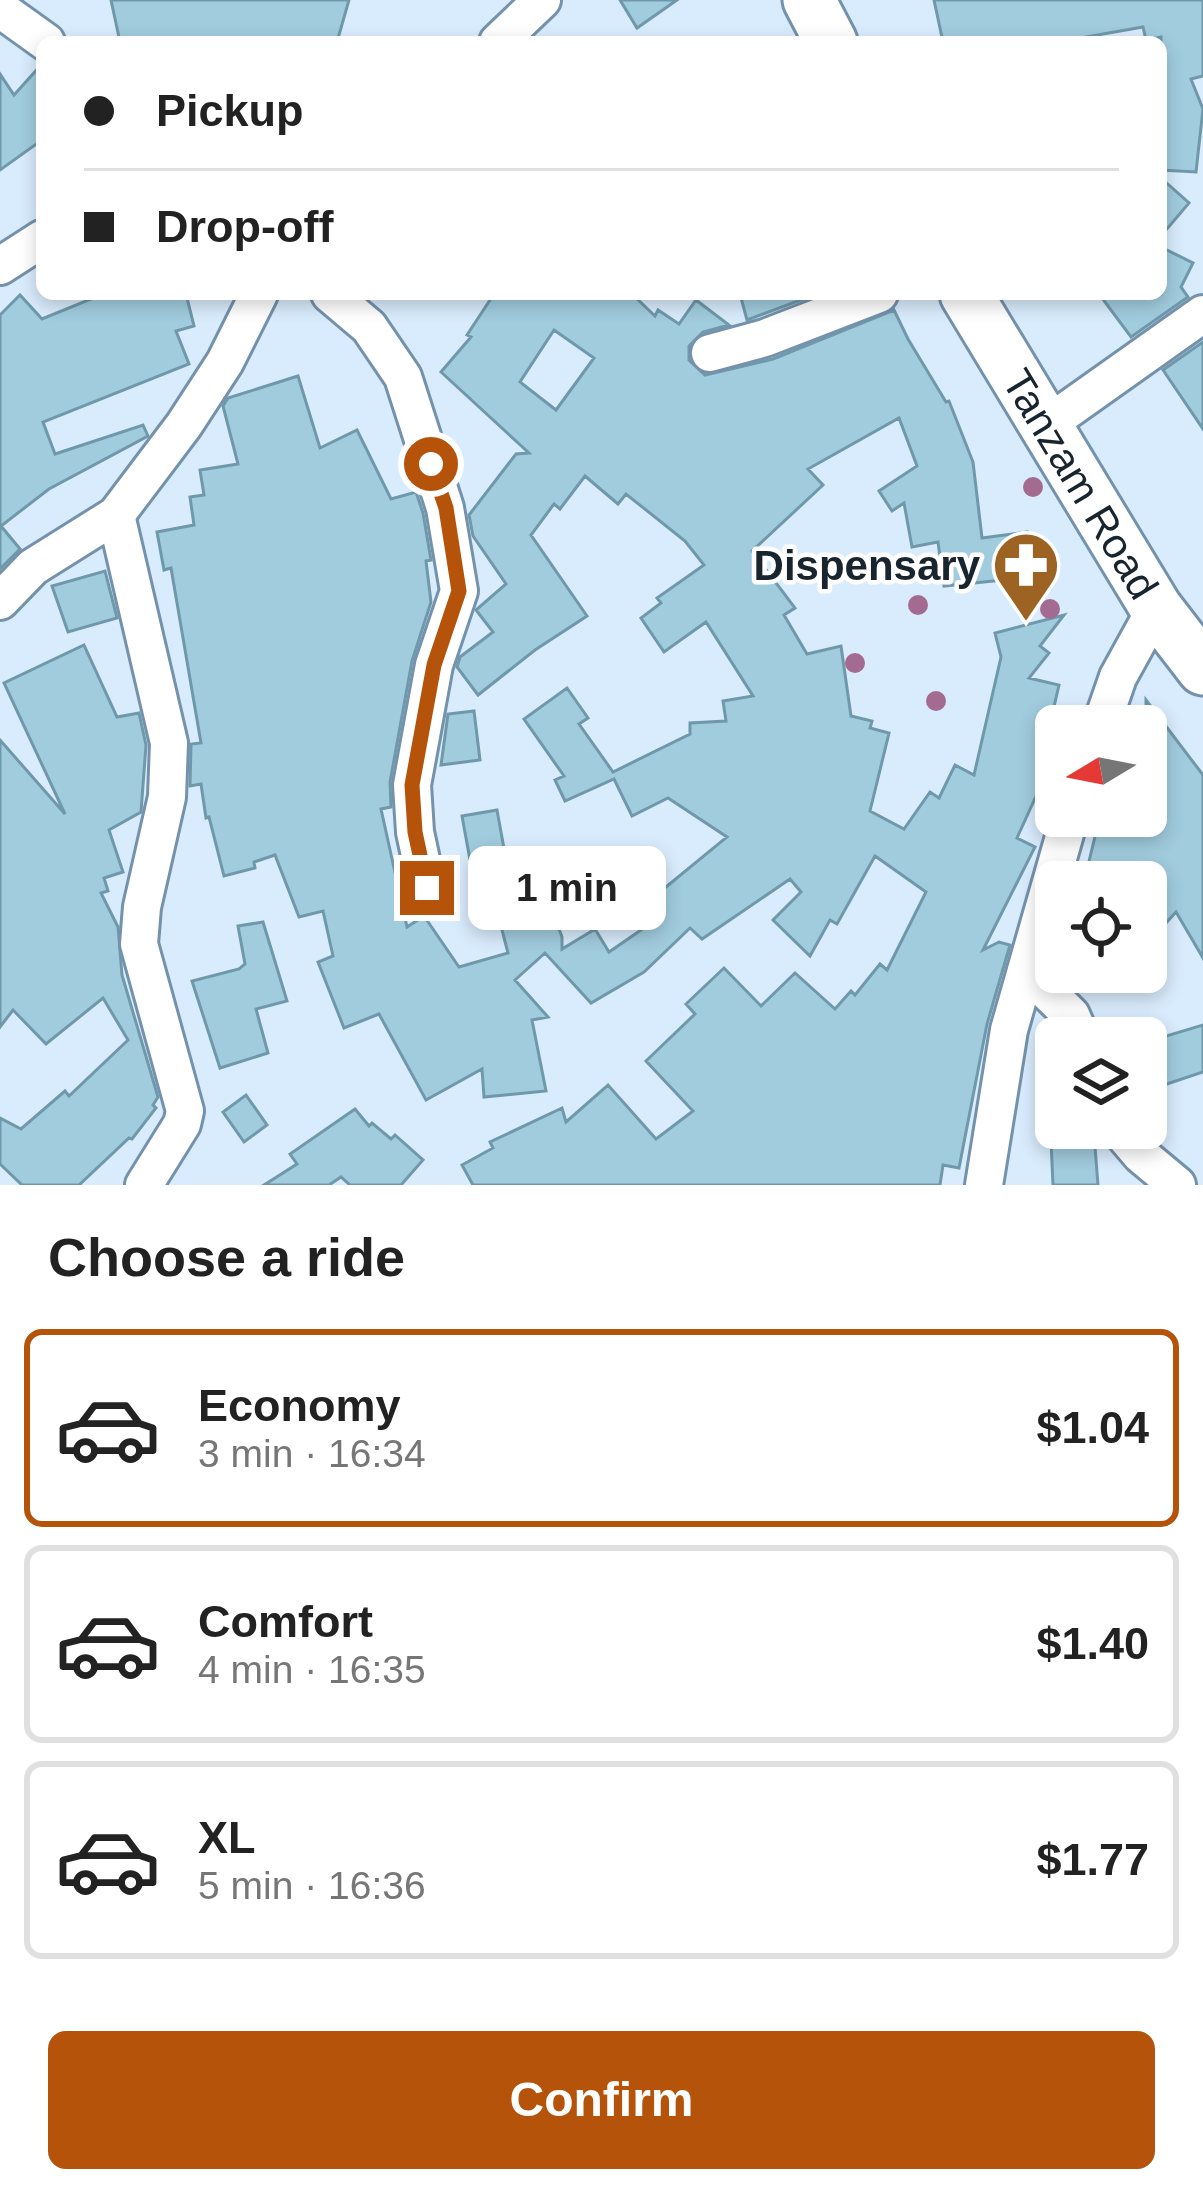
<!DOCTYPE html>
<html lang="en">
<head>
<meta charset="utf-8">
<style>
	:root { --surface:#fff; --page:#f2f2f2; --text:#222; --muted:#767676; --line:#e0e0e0; --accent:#b45309 }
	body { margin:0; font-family:Helvetica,sans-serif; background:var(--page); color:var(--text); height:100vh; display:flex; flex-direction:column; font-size:45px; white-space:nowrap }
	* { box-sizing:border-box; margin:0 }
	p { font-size:39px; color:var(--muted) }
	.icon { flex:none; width:66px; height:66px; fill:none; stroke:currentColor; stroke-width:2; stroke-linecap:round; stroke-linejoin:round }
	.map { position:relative; height:1185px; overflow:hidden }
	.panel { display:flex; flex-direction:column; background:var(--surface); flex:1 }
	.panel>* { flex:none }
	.guide { position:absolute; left:36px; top:36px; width:1131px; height:264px; border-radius:18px; box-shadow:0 6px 18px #0003; display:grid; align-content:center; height:264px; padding:0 48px; background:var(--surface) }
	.needle { width:78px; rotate:260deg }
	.fabs { position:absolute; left:1035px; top:705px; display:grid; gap:24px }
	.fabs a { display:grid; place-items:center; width:132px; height:132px; border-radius:18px; background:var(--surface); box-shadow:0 6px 18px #0003; font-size:60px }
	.end { position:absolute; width:54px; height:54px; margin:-27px; border:15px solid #b45309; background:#fff; box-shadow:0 0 0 6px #fff }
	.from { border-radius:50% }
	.bubble { position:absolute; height:84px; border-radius:18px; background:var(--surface); box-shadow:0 6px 18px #0003; font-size:39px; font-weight:700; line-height:84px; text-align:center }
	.guide b { display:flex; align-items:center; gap:42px; height:114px; font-size:45px }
	.guide b+b { border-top:3px solid var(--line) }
	.guide i { width:30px; height:30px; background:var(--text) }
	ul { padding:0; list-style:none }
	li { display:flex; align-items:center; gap:36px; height:198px; margin:0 24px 18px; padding:0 24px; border:6px solid var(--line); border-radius:18px }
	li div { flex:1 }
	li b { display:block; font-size:45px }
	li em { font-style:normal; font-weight:700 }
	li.on { border-color:var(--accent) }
	li>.icon { width:108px; height:108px; stroke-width:1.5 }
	h2 { padding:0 48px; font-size:54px; line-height:144px }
	.action { display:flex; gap:24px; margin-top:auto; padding:24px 48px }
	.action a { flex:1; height:138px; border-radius:18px; background:var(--accent); color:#fff; font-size:48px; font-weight:700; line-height:138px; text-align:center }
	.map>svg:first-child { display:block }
	.building { fill:#a1ccde; stroke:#6f99aa; stroke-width:3; fill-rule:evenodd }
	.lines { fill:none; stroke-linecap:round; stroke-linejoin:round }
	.minor-casing { stroke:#7492ac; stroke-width:42 }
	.highway-casing { stroke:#7492ac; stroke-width:57 }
	.minor { stroke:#fff; stroke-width:36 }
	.highway { stroke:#fff; stroke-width:51 }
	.tree { fill:#a36b8f }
	.route { stroke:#b45309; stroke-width:15 }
	.labels { text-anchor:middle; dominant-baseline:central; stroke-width:9; stroke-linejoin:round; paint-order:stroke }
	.street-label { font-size:42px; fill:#18242e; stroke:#fff }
	.poi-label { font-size:42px; font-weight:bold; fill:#18242e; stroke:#fff; text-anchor:end }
</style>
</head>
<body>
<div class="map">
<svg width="1203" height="1185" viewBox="0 0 1203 1185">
	<rect width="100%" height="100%" fill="#d9ecfd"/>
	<!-- building -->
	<g class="building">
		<polygon points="111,0 349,0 337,42 120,42"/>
		<polygon points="620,0 677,0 637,28"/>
		<polygon points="934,0 1203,0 1203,76 1191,79 1203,109 1196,172 1161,170 1161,37 1146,40 1143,27 1086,37 1087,42 943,42"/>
		<polygon points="42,64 42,140 0,170 0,74 14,95"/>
		<polygon points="1161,178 1189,203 1161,236"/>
		<polygon points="1161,247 1193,263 1181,287 1188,297 1131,337 1099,294 1161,294"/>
		<polygon points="103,294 186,294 194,326 176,331 189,364 43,422 55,454 143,425 148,436 49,489 1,526 20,549 0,569 0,315 20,295 42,319"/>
		<path d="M494,294h138l23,22 3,-6 21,14 17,-24 33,25 -26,7 -14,14v14l16,15 68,-16 121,-49 14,29 38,63 3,-1 24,61 9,76 45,-6 7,45 -90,9 -6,-44 -26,5 -8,-44 -12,8 -13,-20 38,-25 -18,-48 -91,51 15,16 -71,66 43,57 -11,7 23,39 34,-8 10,70 21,5 -2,7 19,5 -19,78 34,18 26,-37 9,6 16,-33 19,10 27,-118 -6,-24 69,-18 -24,31 9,7 -20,25 30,7 -16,69 10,5 -36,79 18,9 -52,103 16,-8 11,3 -23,79 -28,144 -16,-3 -3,20h-467l-11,-20 31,-17 -3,-6 72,-34 4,14 42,-37 48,54 37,-28 -47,-50 49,-47 -9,-10 38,-36 37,38 34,-33 40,36 16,-18 4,4 25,-31 7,6 39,-78 -51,-36 -38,68 -7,-4 -20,36 -37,-36 28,-28 -11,-13 -88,60 -12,-11 -46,44 -53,31 -46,-50 -30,27 33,37 -16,3 14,71 -62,6 -2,-28 -56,31 -47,-86 -35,14 -26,-66 15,-6 -10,-45 -24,6 -24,-62 -21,7 1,6 -31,8 -15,-59 -3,1 -5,-34 -11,2 1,-42 10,-1 -30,-175 -7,2 -7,-38 37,-7 -4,-28 14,-2 -4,-25 38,-6 -15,-58 5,-8 70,-22 22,72 37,-18 34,69 25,-7 7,21 8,47 -5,1 5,41 -19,59 -22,121 1,25 -10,2 26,118 17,-11 35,51 49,-14 -15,-58 49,-12 20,54v12l33,-20 14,23 48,-33 -13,-14 83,-68 -59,-39 -36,18 -18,-37 -49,22 -10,-21 9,-4 -40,-57 43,-31 21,30 -9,6 34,48 77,-38v-11l36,-2 -3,-20 30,-5 -47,-74 -42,30 -23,-34 20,-15 -4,-5 47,-33 -19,-24 -59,-47 -8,10 -33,-28 -25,33 -6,-5 -23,31 56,81 -52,34 -57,45 -21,-28 3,-10 33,-25 -17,-22 30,-26 -33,-48 -4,-21 47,-61 13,-1 -88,-81 30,-35 -4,-2zM554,330l40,28 -38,52 -36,-28z"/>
		<polygon points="740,294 817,294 747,320"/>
		<polygon points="1203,342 1203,429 1163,370"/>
		<polygon points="105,571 117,618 68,632 52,586"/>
		<polygon points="84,645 117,717 139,713 146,745 141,812 109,830 123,872 104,878 108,891 101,893 118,927 122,975 158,1097 153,1105 156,1108 132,1139 129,1138 79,1185 22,1185 0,1164 0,1118 21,1129 65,1091 69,1096 128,1040 103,998 46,1044 13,1010 0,1027 0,740 65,814 4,683"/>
		<polygon points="1146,700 1203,775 1203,958 1176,912 1146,945 1146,882 1084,882 1100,816 1146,816"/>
		<polygon points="474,711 480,760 441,765 448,714"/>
		<polygon points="497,810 507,865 472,871 462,816"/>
		<polygon points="263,922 287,1001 256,1009 268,1053 220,1068 192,981 239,969 245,964 238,926"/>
		<polygon points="1203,1025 1203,1072 1152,1089 1146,1068 1146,1042"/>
		<polygon points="246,1095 267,1125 244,1142 223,1112"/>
		<polygon points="355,1109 369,1126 372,1123 391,1139 395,1135 423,1160 401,1185 350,1185 341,1177 329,1185 264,1185 297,1164 290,1154"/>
		<polygon points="1089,1134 1088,1147 1095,1147 1098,1185 1053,1185 1051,1141"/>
	</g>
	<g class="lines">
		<!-- minor casing -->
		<g class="minor-casing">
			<g id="minor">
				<polyline points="0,9 46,42"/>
				<polyline points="498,42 542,0"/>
				<polyline points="0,266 42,239"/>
				<polyline points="330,294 369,327 403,377 445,508 459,591 434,665 412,785 415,832 427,888"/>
				<polyline points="710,353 765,338 879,294"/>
				<polyline points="1045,426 1203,314"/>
				<polyline points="116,515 169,743 167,797 142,907 139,944 185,1111 182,1124 144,1185"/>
				<polyline points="0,601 33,567 116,515 184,425 225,362 259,294"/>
				<polyline points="1101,726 1118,677 1156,608"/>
				<polyline points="1026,971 1071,1015 1081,1038"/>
				<polyline points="1118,1128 1141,1155 1177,1185"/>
				<polyline points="984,1185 1009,1030 1070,816"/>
			</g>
		</g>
		<!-- highway casing -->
		<g class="highway-casing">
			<g id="highway">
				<polyline points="809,0 831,42"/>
				<path id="s1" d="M966,294l190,314 47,61"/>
			</g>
		</g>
		<!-- minor -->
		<use href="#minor" class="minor"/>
		<!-- highway -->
		<use href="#highway" class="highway"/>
	</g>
	<!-- trees -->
	<g class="tree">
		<circle cx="1033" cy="487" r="10"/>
		<circle cx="918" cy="605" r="10"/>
		<circle cx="1050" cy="609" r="10"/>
		<circle cx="855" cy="663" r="10"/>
		<circle cx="936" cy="701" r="10"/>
	</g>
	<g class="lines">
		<!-- route -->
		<polyline class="route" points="427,888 415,832 412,785 434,665 459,591 446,508 431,464"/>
	</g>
	<!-- icons -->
	<defs>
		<g id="pharmacy-pin" transform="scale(3.45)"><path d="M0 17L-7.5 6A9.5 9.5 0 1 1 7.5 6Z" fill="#9d6322" stroke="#fff"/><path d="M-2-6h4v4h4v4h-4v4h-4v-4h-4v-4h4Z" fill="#fff"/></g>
	</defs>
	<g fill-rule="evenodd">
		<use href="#pharmacy-pin" x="1026" y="565"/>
	</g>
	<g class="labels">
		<!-- street labels -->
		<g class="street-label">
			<text stroke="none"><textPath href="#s1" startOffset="222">Tanzam Road</textPath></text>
		</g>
		<!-- poi labels -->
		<g class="poi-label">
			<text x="980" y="565">Dispensary</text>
		</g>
	</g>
</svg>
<div class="fabs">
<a><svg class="needle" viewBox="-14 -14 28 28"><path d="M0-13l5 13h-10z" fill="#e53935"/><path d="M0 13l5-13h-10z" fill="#767676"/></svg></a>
<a><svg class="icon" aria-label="locate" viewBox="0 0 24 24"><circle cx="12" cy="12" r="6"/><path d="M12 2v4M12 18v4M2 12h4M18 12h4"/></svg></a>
<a><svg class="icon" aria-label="layers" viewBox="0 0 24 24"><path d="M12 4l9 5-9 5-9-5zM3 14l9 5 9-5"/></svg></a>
</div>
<i class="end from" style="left:431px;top:464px"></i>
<i class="end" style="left:427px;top:888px"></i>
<div class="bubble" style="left:468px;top:846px;width:198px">1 min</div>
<div class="guide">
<b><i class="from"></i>Pickup</b>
<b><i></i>Drop-off</b>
</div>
</div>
<section class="panel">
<h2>Choose a ride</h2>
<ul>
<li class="on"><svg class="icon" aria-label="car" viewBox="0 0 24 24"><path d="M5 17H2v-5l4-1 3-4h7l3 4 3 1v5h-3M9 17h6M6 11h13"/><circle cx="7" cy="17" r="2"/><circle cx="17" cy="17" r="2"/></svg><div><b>Economy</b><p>3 min · 16:34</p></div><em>$1.04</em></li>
<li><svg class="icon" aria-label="car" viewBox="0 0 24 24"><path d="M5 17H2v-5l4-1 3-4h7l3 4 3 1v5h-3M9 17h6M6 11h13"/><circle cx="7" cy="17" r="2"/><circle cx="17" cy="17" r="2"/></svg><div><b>Comfort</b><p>4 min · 16:35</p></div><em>$1.40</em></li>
<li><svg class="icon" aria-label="car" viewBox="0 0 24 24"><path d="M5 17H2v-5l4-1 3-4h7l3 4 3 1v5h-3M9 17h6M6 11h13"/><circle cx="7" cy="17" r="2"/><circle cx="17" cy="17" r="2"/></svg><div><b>XL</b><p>5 min · 16:36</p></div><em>$1.77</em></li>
</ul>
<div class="action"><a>Confirm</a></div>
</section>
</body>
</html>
